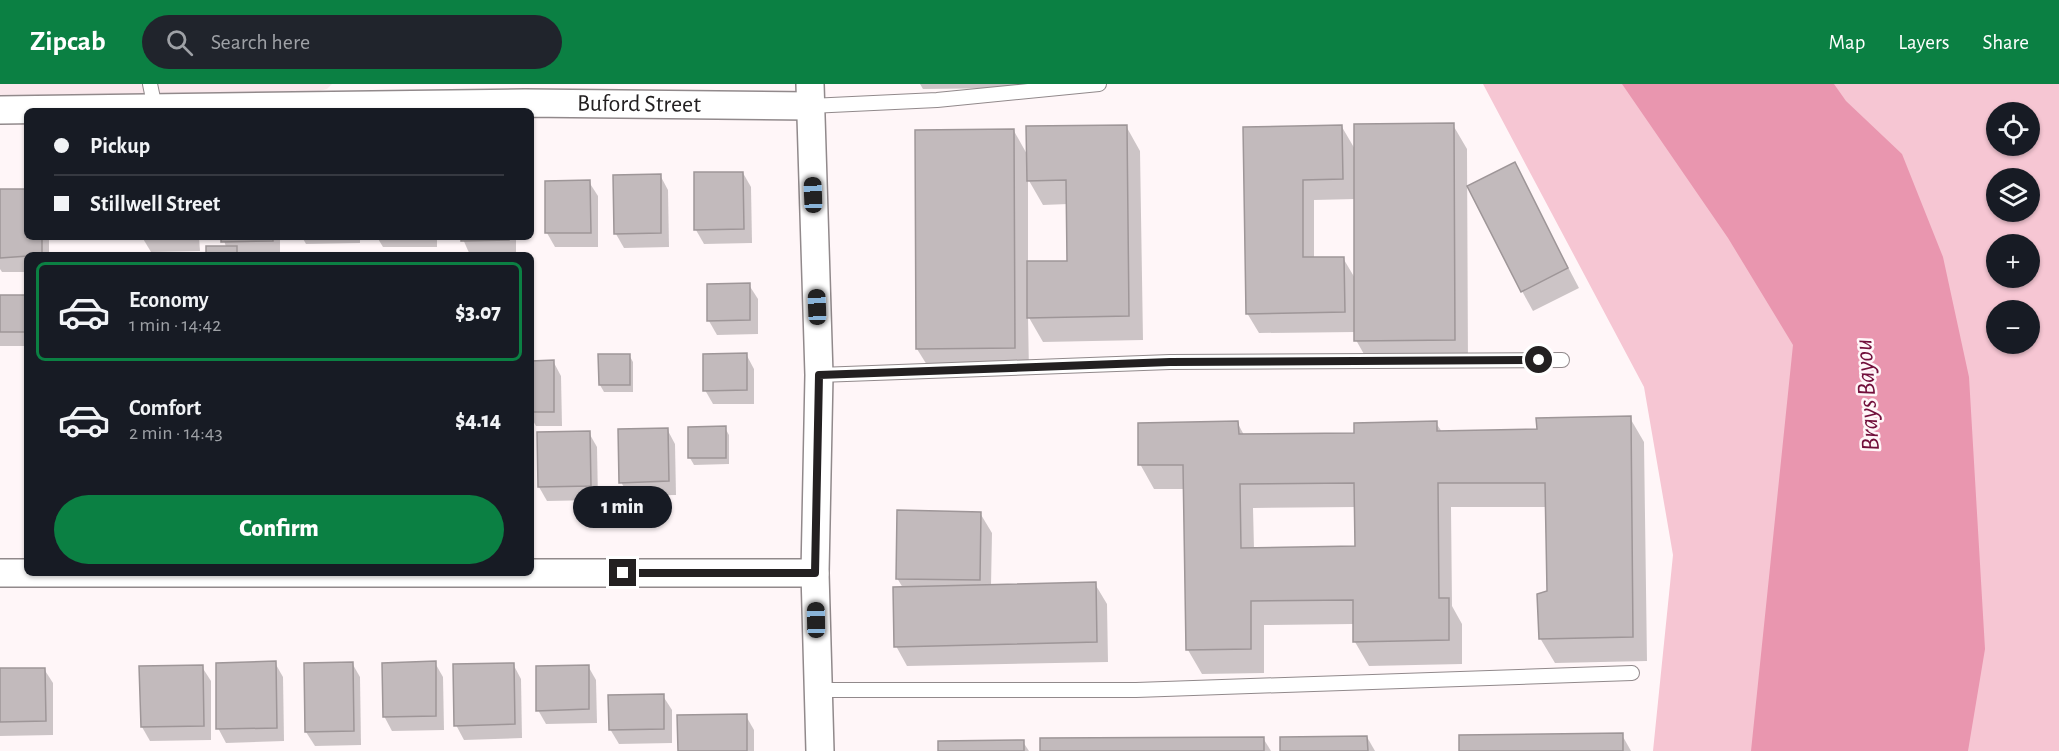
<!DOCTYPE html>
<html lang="en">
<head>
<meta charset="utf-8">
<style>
	:root { --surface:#171b24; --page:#20242c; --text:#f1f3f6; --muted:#9ea1a6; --line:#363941; --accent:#0b8043 }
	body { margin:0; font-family:"Alegreya Sans",sans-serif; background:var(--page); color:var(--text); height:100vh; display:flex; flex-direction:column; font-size:22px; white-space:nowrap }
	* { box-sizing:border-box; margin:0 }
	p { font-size:20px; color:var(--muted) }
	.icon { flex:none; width:33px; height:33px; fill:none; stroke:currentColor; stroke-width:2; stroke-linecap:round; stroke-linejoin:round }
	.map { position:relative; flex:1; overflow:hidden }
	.details { position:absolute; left:24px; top:168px; width:510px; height:324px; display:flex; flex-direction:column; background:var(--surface); border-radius:9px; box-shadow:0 2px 4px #0004 }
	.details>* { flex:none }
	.guide { position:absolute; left:24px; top:24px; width:510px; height:132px; border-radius:9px; box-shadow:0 2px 4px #0004; display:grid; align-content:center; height:132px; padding:0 30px; background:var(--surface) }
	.buttons { position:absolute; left:1986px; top:18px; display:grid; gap:12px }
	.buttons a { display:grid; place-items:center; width:54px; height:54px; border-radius:50%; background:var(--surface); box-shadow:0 2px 4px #0004; font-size:30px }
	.end { position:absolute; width:27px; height:27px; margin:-14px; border:8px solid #232021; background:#fff; box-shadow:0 0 0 3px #fff }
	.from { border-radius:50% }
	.bubble { position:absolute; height:42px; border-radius:21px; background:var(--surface); box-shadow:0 2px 4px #0004; font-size:20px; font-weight:800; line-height:42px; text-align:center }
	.car { position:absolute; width:18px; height:36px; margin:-18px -9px; border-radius:8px; box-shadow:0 0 4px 2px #0007; background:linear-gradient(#222 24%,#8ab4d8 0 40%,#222 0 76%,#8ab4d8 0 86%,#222 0) }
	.guide b { display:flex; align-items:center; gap:21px; height:57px; font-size:22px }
	.guide b+b { border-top:2px solid var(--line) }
	.guide i { width:15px; height:15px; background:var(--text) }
	ul { padding:10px 0 0; list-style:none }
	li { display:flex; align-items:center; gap:18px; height:99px; margin:0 12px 9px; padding:0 18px; border:3px solid transparent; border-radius:9px }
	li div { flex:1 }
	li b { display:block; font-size:22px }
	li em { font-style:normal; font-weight:800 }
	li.active { border-color:var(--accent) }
	li>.icon { width:54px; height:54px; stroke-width:1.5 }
	.cta { display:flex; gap:12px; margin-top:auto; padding:12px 30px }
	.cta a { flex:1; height:69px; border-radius:36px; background:var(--accent); color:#fff; font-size:24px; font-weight:800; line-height:69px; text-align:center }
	header { display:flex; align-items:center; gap:36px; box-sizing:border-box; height:84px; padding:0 30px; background:var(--accent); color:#fff }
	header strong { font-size:28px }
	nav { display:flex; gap:33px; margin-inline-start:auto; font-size:21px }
	.search { width:420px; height:54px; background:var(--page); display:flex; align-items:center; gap:15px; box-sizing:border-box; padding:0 21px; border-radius:33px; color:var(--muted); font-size:22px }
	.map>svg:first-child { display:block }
	.built { fill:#f9e8ec }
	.green { fill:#f6c6d3; fill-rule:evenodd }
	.water { fill:#e996af }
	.shadow { fill:#0003; fill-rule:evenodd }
	.building { fill:#c2babc; stroke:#9e9698; stroke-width:1.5; fill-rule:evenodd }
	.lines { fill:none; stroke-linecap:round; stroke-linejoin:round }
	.service-casing { stroke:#91898b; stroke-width:16 }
	.minor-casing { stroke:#91898b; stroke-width:30 }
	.service { stroke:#fff; stroke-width:14 }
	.minor { stroke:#fff; stroke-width:27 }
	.route { stroke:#232021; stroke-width:8 }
	.labels { text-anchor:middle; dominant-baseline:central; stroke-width:5; stroke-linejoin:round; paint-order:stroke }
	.street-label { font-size:24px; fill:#232021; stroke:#fff6f8 }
	.water-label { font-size:26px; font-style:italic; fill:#710e3a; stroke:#fff6f8 }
</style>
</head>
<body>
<header>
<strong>Zipcab</strong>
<div class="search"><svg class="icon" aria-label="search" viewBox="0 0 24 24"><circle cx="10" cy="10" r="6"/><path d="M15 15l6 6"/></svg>Search here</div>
<nav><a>Map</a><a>Layers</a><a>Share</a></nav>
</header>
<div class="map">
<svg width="2059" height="667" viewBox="0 0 2059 667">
	<rect width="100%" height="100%" fill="#fff6f8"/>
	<!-- built -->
	<polygon class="built" points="0,0 332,0 327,5 319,7 0,13"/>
	<!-- green -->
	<path class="green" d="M1483,0h576v667h-406l20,-196 -29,-168zM1996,28h34v34h-34zM1996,94h34v34h-34zM1996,160h34v34h-34zM1996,226h34v34h-34z"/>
	<!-- water -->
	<polygon class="water" points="1622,0 1834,0 1846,17 1902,70 1943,173 1969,293 1985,565 1968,667 1751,667 1793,261 1728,154"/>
	<!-- shadow -->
	<g class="shadow">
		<polygon points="920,0 1019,0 1019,4 923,5"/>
		<path d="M1453,41l14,24 1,215 -98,1 -14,-25v-8l-97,1 -12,-20 -3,-184 98,-2 14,24zM1356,115v81l-13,-22 -29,1v-59z"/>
		<path d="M1126,42l14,25 3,189 -100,2 -15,-26 1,56 -97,1 -15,-24 97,-218 14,25zM1028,95l15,26 25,-1 1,58 -41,1z"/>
		<polygon points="1514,80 1579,204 1533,227 1522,207"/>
		<polygon points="743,89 751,103 752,159 704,160 696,146"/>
		<polygon points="660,91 668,106 669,163 624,164 616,150"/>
		<polygon points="546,98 589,98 598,112 598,163 555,163 547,149"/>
		<polygon points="0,107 27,107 27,153 49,153 49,171 27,171 27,188 2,188 0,185"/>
		<polygon points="199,153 200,167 151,168 142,153"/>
		<polygon points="223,153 280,153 280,171 208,171 226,163"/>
		<polygon points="302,153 360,153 360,159 306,160"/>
		<polygon points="377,153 437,153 437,163 383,163"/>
		<polygon points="462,153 516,153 516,170 470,171"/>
		<polygon points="708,201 749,201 758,215 758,250 717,251 709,237"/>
		<polygon points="27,212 27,262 0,262 0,213"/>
		<polygon points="746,270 754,285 754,320 713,320 705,306"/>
		<polygon points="629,271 633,278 633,308 604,308 600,301 600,272"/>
		<polygon points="553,277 561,292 562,342 536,342 531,333 531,278"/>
		<path d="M1630,334l14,24 3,219 -92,2 -15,-25 8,-45 -1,-86h-96l1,99 10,18v40l-93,2 -14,-24 -1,-18 -90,1v48l-62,1 -14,-24 -3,-161h-31l-14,-25 97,-42 7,13h112l80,-12 6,9 96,-2zM1356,423v41l-102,1 -1,-41z"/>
		<polygon points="725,344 729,351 729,380 694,381 690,374"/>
		<polygon points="667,345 675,360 676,411 629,412 621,398"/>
		<polygon points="589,349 597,363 598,416 547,417 539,403"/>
		<polygon points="980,429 992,449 991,502 1095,500 1107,520 1108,578 907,582 896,562 903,504 897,494"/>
		<polygon points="275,579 283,593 284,657 226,659 218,644"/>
		<polygon points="352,579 360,593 361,661 315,662 306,648"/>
		<polygon points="435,579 443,593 444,646 392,647 384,632"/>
		<polygon points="513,580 521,595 522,654 464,656 456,641"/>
		<polygon points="588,582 596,596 597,639 546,640 538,626"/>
		<polygon points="202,583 211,597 211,656 150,657 142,643"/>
		<polygon points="44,585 53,599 53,651 0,652 0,586"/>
		<polygon points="663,612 672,626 672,659 619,660 610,645"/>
		<polygon points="746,632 754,646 754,667 680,667"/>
		<polygon points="1622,651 1631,667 1461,667"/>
		<polygon points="1367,653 1375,667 1281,667"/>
		<polygon points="1263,654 1271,667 1042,667"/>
		<polygon points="1023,658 1029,667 940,667"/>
	</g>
	<!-- building -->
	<g class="building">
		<polygon points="1454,39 1455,256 1354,257 1354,40"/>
		<polygon points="1127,41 1129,232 1027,234 1027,177 1067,177 1066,96 1027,97 1026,42"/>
		<polygon points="1342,41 1343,95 1303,96 1303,173 1344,173 1345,228 1246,230 1243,43"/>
		<polygon points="1014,45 1015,264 916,265 915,46"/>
		<polygon points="1515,78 1568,184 1521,208 1467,102"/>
		<polygon points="694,88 743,88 744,145 694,146"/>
		<polygon points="661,90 661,149 614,150 613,91"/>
		<polygon points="590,96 591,149 545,149 545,97"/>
		<polygon points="0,105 27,105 27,153 42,153 42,171 0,174"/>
		<polygon points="221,153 273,153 273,157 221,158"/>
		<polygon points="461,153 509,153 509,156 461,157"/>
		<rect x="206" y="162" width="31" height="9"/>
		<polygon points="750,199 750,236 707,237 707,200"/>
		<rect x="0" y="211" width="27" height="37"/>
		<polygon points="747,269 747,306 703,307 703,270"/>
		<polygon points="598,270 630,270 630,301 599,301"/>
		<polygon points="554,276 554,328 531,328 531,277"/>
		<path d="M1631,332l2,221 -94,2 -2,-45 10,-3 -2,-108h-107l1,115h10v42l-96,2v-42l-102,1v48l-65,1 -3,-185h-45v-42l100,-2 1,13 115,-1v-10l83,-2v10l100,-2 -1,-11zM1354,399l1,63 -114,2 -1,-64z"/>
		<polygon points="726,342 726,374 688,374 688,343"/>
		<polygon points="668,344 669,397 619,399 618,345"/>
		<polygon points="590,347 591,402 538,403 537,348"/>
		<polygon points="897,426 981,428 980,496 896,495"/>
		<polygon points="1096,498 1097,558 894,563 893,503"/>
		<polygon points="276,577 277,644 216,645 216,579"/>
		<polygon points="436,577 436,632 383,633 382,579"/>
		<polygon points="353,578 354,647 305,648 304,579"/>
		<polygon points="514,579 515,640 454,642 453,580"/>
		<polygon points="203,581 204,642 141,643 139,582"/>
		<polygon points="589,581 589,625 536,627 536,582"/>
		<polygon points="0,584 45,584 46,637 0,638"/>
		<polygon points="664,610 664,645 609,646 608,611"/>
		<polygon points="747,630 747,667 678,667 677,631"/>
		<polygon points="1623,649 1623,667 1459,667 1459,651"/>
		<polygon points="1367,652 1368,667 1280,667 1280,653"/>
		<polygon points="1264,653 1264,667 1040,667 1040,654"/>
		<polygon points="1024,656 1024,667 938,667 938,657"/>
	</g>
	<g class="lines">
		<!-- service casing -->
		<g class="service-casing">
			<g id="service">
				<polyline points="150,0 155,24"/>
				<polyline points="810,22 937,16 1099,0"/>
				<polyline points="819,291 1170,278 1562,276"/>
				<polyline points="818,606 1136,606 1632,589"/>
			</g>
		</g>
		<!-- minor casing -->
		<g class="minor-casing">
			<g id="minor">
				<polyline points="810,0 819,291 815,489 820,667"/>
				<path id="s1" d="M0,26l525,-7 285,3"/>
				<polyline points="0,489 815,489"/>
			</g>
		</g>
		<!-- service -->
		<use href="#service" class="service"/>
		<!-- minor -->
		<use href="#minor" class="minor"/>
	</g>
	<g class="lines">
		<!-- route -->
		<polyline class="route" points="623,489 815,489 819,291 1170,278 1539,276"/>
	</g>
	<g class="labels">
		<!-- street labels -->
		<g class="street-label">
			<text stroke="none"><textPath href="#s1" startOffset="639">Buford Street</textPath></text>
		</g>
		<!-- water labels -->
		<g class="water-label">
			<text transform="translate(1867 311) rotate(-94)">Brays Bayou</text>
		</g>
	</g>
</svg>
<div class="buttons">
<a><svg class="icon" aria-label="locate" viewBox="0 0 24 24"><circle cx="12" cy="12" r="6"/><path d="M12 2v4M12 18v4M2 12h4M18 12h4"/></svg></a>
<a><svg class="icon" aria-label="layers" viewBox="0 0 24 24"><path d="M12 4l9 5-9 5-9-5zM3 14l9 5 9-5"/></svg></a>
<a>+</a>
<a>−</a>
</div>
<i class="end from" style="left:1539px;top:276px"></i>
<i class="end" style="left:623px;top:489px"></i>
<div class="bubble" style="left:573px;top:402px;width:99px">1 min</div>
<i class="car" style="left:813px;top:111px;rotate:358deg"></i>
<i class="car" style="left:817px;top:223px;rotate:358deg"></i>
<i class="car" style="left:816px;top:536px;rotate:359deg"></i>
<div class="guide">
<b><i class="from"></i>Pickup</b>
<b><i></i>Stillwell Street</b>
</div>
<section class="details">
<ul>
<li class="active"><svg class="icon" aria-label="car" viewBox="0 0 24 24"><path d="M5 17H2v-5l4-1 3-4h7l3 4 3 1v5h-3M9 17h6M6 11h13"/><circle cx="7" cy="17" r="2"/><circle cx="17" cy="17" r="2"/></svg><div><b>Economy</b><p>1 min · 14:42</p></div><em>$3.07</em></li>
<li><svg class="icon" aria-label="car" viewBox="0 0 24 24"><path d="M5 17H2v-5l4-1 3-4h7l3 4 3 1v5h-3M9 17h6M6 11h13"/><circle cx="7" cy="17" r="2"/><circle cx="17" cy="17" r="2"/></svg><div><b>Comfort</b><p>2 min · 14:43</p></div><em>$4.14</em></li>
</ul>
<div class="cta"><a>Confirm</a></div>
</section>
</div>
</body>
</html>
